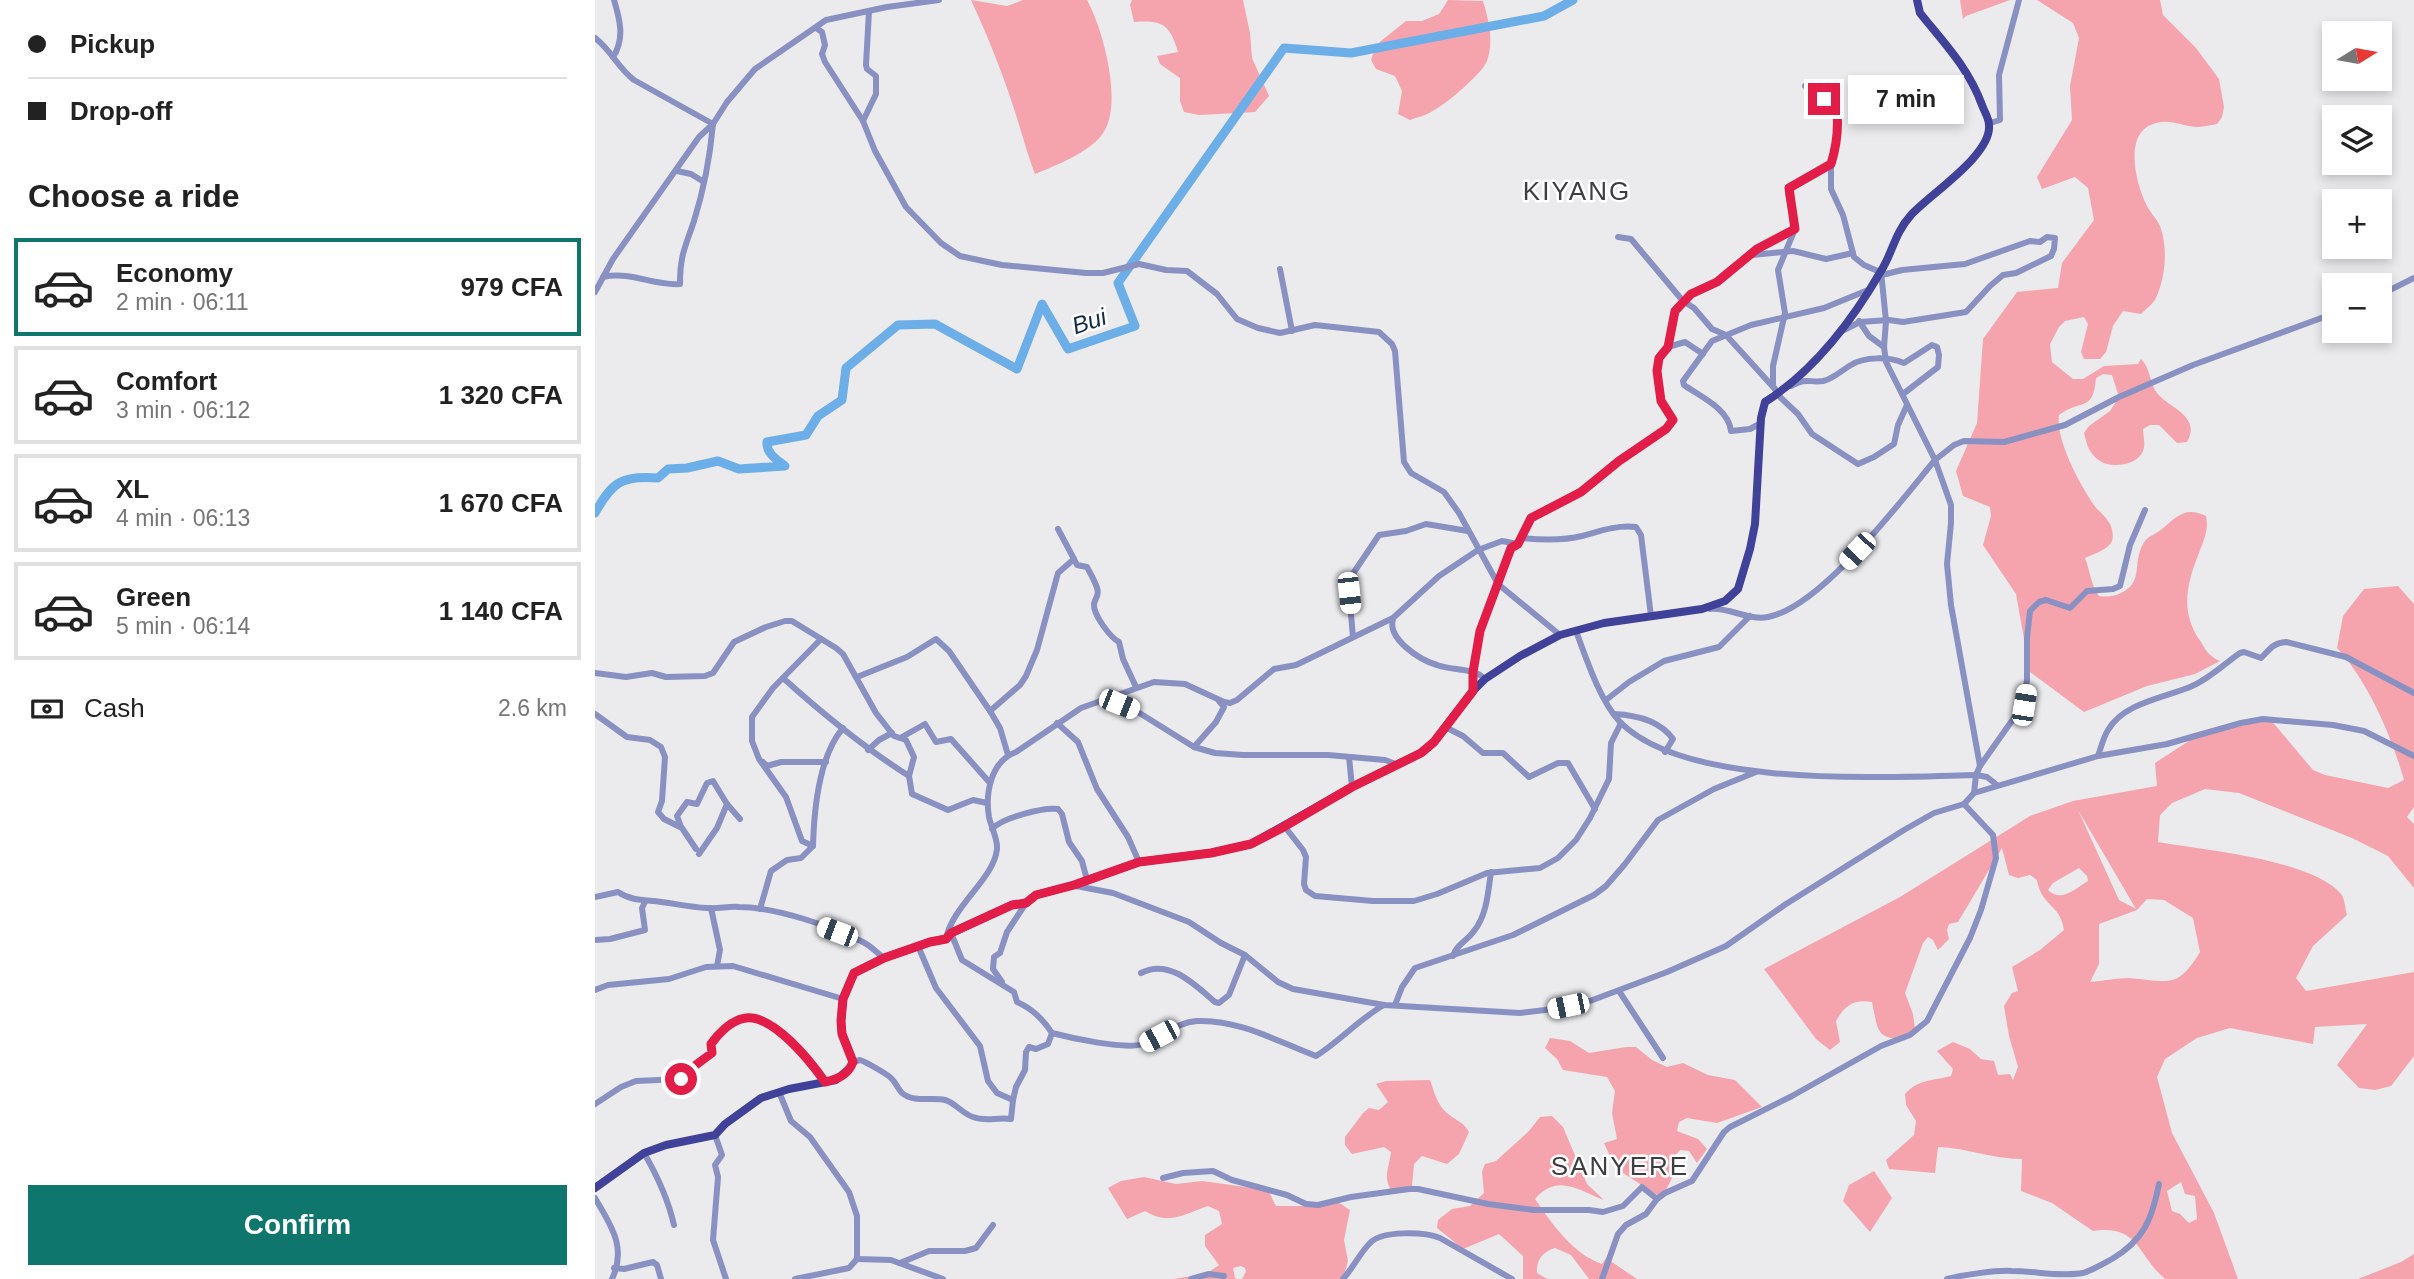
<!DOCTYPE html>
<html lang="en">
<head>
<meta charset="utf-8">
<style>
	:root { --surface:#fff; --page:#f2f2f2; --text:#222; --muted:#767676; --line:#e0e0e0; --accent:#0f766e }
	body { margin:0; font-family:Helvetica,sans-serif; background:var(--page); color:var(--text); height:100vh; display:flex; flex-direction:column; font-size:26px; white-space:nowrap }
	* { box-sizing:border-box; margin:0 }
	p { font-size:23px; color:var(--muted) }
	.icon { flex:none; width:38px; height:38px; fill:none; stroke:currentColor; stroke-width:2; stroke-linecap:round; stroke-linejoin:round }
	.map { position:relative; flex:1; overflow:hidden }
	.side { display:flex; flex-direction:column; background:var(--surface); width:595px }
	.side>* { flex:none }
	.guide { display:grid; align-content:center; height:154px; padding:0 28px; background:var(--surface) }
	.needle { width:46px; rotate:79deg }
	.fabs { position:absolute; left:1727px; top:21px; display:grid; gap:14px }
	.fabs a { display:grid; place-items:center; width:70px; height:70px; border-radius:0px; background:var(--surface); box-shadow:0 4px 10px #0003; font-size:35px }
	.end { position:absolute; width:32px; height:32px; margin:-16px; border:9px solid #e11d48; background:#fff; box-shadow:0 0 0 4px #fff }
	.from { border-radius:50% }
	.bubble { position:absolute; height:49px; border-radius:0px; background:var(--surface); box-shadow:0 4px 10px #0003; font-size:23px; font-weight:600; line-height:49px; text-align:center }
	.car { position:absolute; width:21px; height:42px; margin:-21px -10px; border-radius:9px; box-shadow:0 0 5px 2px #0007; background:linear-gradient(#fff 24%,#345 0 40%,#fff 0 76%,#345 0 86%,#fff 0) }
	.guide b { display:flex; align-items:center; gap:24px; height:66px; font-size:26px }
	.guide b+b { border-top:2px solid var(--line) }
	.guide i { width:18px; height:18px; background:var(--text) }
	ul { padding:0; list-style:none }
	li { display:flex; align-items:center; gap:21px; height:98px; margin:0 14px 10px; padding:0 14px; border:4px solid var(--line); border-radius:0px }
	li div { flex:1 }
	li b { display:block; font-size:26px }
	li em { font-style:normal; font-weight:600 }
	li.current { border-color:var(--accent) }
	li>.icon { width:63px; height:63px; stroke-width:1.5 }
	h2 { padding:0 28px; font-size:32px; line-height:84px }
	.pay { display:flex; align-items:center; gap:18px; height:77px; padding:0 28px; font-size:26px }
	.pay p { margin-inline-start:auto }
	.button { display:flex; gap:14px; margin-top:auto; padding:14px 28px }
	.button a { flex:1; height:80px; border-radius:0px; background:var(--accent); color:#fff; font-size:28px; font-weight:600; line-height:80px; text-align:center }
	main { display:flex; flex:1; min-height:0 }
	.map>svg:first-child { display:block }
	.green { fill:#f5a4ad; fill-rule:evenodd }
	.lines { fill:none; stroke-linecap:round; stroke-linejoin:round }
	.river { stroke:#6caee7; stroke-width:9 }
	.minor { stroke:#8991c3; stroke-width:6 }
	.major { stroke:#40429a; stroke-width:8 }
	.route { stroke:#e11d48; stroke-width:9 }
	.labels { text-anchor:middle; dominant-baseline:central; stroke-width:5; stroke-linejoin:round; paint-order:stroke }
	.water-label { font-size:24px; font-style:italic; fill:#102d44; stroke:#fff }
	.quarter-label { font-size:26px; letter-spacing:2px; fill:#3e3d40; stroke:#fff }
</style>
</head>
<body>
<main>
<section class="side">
<div class="guide">
<b><i class="from"></i>Pickup</b>
<b><i></i>Drop-off</b>
</div>
<h2>Choose a ride</h2>
<ul>
<li class="current"><svg class="icon" aria-label="car" viewBox="0 0 24 24"><path d="M5 17H2v-5l4-1 3-4h7l3 4 3 1v5h-3M9 17h6M6 11h13"/><circle cx="7" cy="17" r="2"/><circle cx="17" cy="17" r="2"/></svg><div><b>Economy</b><p>2 min · 06:11</p></div><em>979 CFA</em></li>
<li><svg class="icon" aria-label="car" viewBox="0 0 24 24"><path d="M5 17H2v-5l4-1 3-4h7l3 4 3 1v5h-3M9 17h6M6 11h13"/><circle cx="7" cy="17" r="2"/><circle cx="17" cy="17" r="2"/></svg><div><b>Comfort</b><p>3 min · 06:12</p></div><em>1 320 CFA</em></li>
<li><svg class="icon" aria-label="car" viewBox="0 0 24 24"><path d="M5 17H2v-5l4-1 3-4h7l3 4 3 1v5h-3M9 17h6M6 11h13"/><circle cx="7" cy="17" r="2"/><circle cx="17" cy="17" r="2"/></svg><div><b>XL</b><p>4 min · 06:13</p></div><em>1 670 CFA</em></li>
<li><svg class="icon" aria-label="car" viewBox="0 0 24 24"><path d="M5 17H2v-5l4-1 3-4h7l3 4 3 1v5h-3M9 17h6M6 11h13"/><circle cx="7" cy="17" r="2"/><circle cx="17" cy="17" r="2"/></svg><div><b>Green</b><p>5 min · 06:14</p></div><em>1 140 CFA</em></li>
</ul>
<div class="pay"><svg class="icon" aria-label="cash" viewBox="0 0 24 24"><path d="M3 7h18v10H3z"/><circle cx="12" cy="12" r="2"/></svg>Cash<p>2.6 km</p></div>
<div class="button"><a>Confirm</a></div>
</section>
<div class="map">
<svg width="1819" height="1279" viewBox="0 0 1819 1279">
	<rect width="100%" height="100%" fill="#ebeaed"/>
	<!-- green -->
	<g class="green">
		<path d="M376,0l36,6 16,-6h64c16,29 38,108 14,136 -14,17 -46,30 -66,38 -6,-15 -10,-30 -15,-46 -13,-44 -30,-87 -49,-128z"/>
		<path d="M537,0h111l7,33 2,25 17,38 -14,16 -56,3 -15,-3 -4,-11v-23l-20,-14 -3,-8 21,-4c-8,-28 -16,-32 -44,-30l-4,-17z"/>
		<path d="M853,0l35,1c6,20 11,40 4,60 -4,12 -43,45 -56,51 -6,4 -14,5 -21,8l-12,-6 4,-23 -7,-15 -19,-7 -5,-9 5,-15 30,-24h16l17,-7z"/>
		<polygon points="1365,0 1415,0 1371,16 1368,19"/>
		<path d="M1442,0h123l3,15 33,33 23,31 5,28 -2,10 -5,7c-7,1 -15,3 -21,3 -16,-1 -26,-9 -43,-3 -30,10 -17,61 -6,82 4,8 12,15 14,23 7,22 4,49 -5,69 -3,6 -10,11 -15,16l-18,-3 -10,15 -7,26 -6,7h-16l-3,-7 7,-28 -4,-7 -19,4 -6,6 -9,17 2,18 21,17h10l21,-13 34,-2 3,-5c9,9 8,20 14,31 9,17 48,24 32,52l-10,1 -18,-18h-9l-7,4c0,7 3,15 0,22 -5,14 -32,18 -43,10 -11,-7 -13,-16 -16,-28l5,-7 21,-15 9,-14 -7,-22 -9,-1 -7,4c-3,35 -14,20 -37,37 -4,25 23,74 38,94 4,4 8,7 11,12 4,5 6,14 4,20 -4,9 -19,13 -27,17 5,12 6,28 14,38 8,1 14,1 22,-3 22,-10 12,-29 21,-47 4,-10 13,-11 20,-17 15,-13 24,-23 44,-13 3,15 -2,23 -7,37 -13,32 -19,60 2,89 5,9 9,15 19,19l-25,13 -48,12 -63,26 -54,-40 -14,-78 -33,-49 8,-29 -1,-9 -27,-11 -7,-25 21,-48 6,-84 34,-47 41,-4 4,-25 32,-43 -6,-32 -13,-11 -33,12 -5,-12 35,-57 -2,-34 9,-48 -6,-15z"/>
		<path d="M1803,586l16,18v203l-7,10 7,7v64l-26,-32 -36,-18 -113,-45 -34,-4 -33,14 -12,12 -2,27c44,8 154,17 183,52 4,5 4,14 6,21l-34,31 -17,32 10,13 108,-19v84l-23,30 -16,4 -16,-2 -22,-23 30,-41 -52,3 -2,17 -83,-16 -33,10 -32,21 -8,18 15,56 42,80 24,66h-73c-28,-24 -26,-55 -72,-48l-41,-28 -31,-12 1,-32c-29,0 -55,-11 -84,-12l-3,26 -46,-4 -3,-9 28,-25 2,-14 -10,-16 -1,-11c13,-15 28,-13 46,-18l2,-7 -16,-18 16,-9 17,7 11,10 13,2 4,14 12,-1 3,6 5,-13 -9,-31 -5,-30 8,-13 6,-2 -6,-24 28,-17 24,-20c-4,-27 -22,-22 -27,-50l-7,-5 -12,3 -9,-3 -7,-27 -44,74 -9,2 -2,6 2,9 -11,11 -5,-10 -5,-3 -5,6 -18,50 8,21 2,15 -6,9c-33,3 -31,-7 -37,-36 -18,-3 -27,3 -36,19l4,21 -10,8 -14,-11 -52,-70 136,-72 130,-81 43,-15 84,-15 -2,-23 40,-26 75,-18 43,51 12,5 63,13 16,-8c-12,-43 -36,-99 -67,-132l6,-32 21,-27zM1483,810l58,99 -17,-9zM1484,868l8,8 1,5c-13,8 -27,22 -40,9l5,-7zM1552,899l17,1 29,18 7,34c-23,38 -32,29 -71,26 -12,0 -26,3 -39,4l9,-18v-40l38,-14zM1586,1182l4,12 10,2 2,23 -8,4 -9,-9 -8,-3 -5,-20z"/>
		<polygon points="955,1038 975,1041 994,1053 1031,1047 1041,1047 1057,1060 1072,1067 1088,1063 1113,1075 1140,1080 1167,1107 1122,1123 1092,1118 1084,1122 1082,1131 1103,1139 1112,1149 1102,1163 1094,1151 1085,1150 1075,1162 1080,1172 1067,1198 1028,1173 1018,1163 1009,1143 1022,1139 1017,1113 1020,1091 1012,1077 968,1070 962,1059 950,1048"/>
		<path d="M835,1080c4,11 7,25 17,33 9,8 16,8 22,19l-10,22 -12,10 -25,-8 -8,8 -2,22 -12,7h-7c-11,-16 -4,-24 -2,-41l-7,-5 -32,7 -7,-9v-8l18,-24 6,-5 10,2 9,-8 -12,-18 10,-3z"/>
		<path d="M957,1116l11,11 24,57 17,16c-26,-10 -47,-27 -69,-1 17,25 38,55 67,65l4,-6 31,21h-48l-18,-24 -16,-7c-13,4 -19,12 -18,25l10,6h-24v-23l-24,-22 -36,15 -26,-21 1,-8 14,-11 18,-3 14,-13 -2,-21 3,-8 11,-3 33,-30 11,-14z"/>
		<polygon points="1279,1171 1297,1198 1275,1232 1248,1201 1254,1185"/>
		<path d="M549,1177l32,7 26,-3 66,9 8,16h43l19,-4 12,8 -6,30 4,21 -5,18h-101l4,-7 -1,-4 -4,-2 -8,2 2,10 2,1h-64l33,-5 13,-9 -14,-19v-11l17,-11 -3,-13 -11,-5c-24,8 -39,20 -63,5l-18,8 -19,-31 13,-7z"/>
		<polygon points="1819,1254 1819,1279 1763,1279 1806,1262"/>
	</g>
	<g class="lines">
		<!-- river -->
		<path class="river" d="M0,513c17,-31 27,-38 63,-35l10,-9 19,-1 31,-7 21,8 46,-3c-8,-6 -19,-13 -18,-24l39,-7 12,-19 24,-16 4,-32 52,-43 37,-1 82,45 25,-65 26,45 67,-23 -17,-43 166,-235 67,5 193,-37 29,-16"/>
		<!-- minor -->
		<g class="minor">
			<polyline points="221,28 227,32 230,45 227,54 230,62 268,121 280,151 311,207 346,243 365,256 407,265 491,273 508,273 544,264 571,270 592,271 622,294 642,319 663,328 685,333 720,325 784,332 797,344 800,351 809,462 816,473 849,492 864,513 903,584 965,635"/>
			<path d="M0,38c16,12 23,30 39,42l79,44c-3,33 -9,65 -19,97 -9,27 -14,34 -14,63 -27,2 -48,-13 -77,-7"/>
			<path d="M18,57c12,-18 7,-37 1,-57"/>
			<polyline points="1210,86 1221,95 1241,103 1241,143 1236,164 1236,189 1248,215 1259,257 1269,265 1285,272"/>
			<polyline points="268,121 281,94 281,76 272,69 271,65 274,11"/>
			<polyline points="1395,123 1405,120 1404,75 1424,0"/>
			<polyline points="1236,164 1194,189 1193,193 1200,229 1183,270 1190,313 1178,366 1178,386 1186,398 1203,414 1217,434 1263,464 1279,457 1299,444 1303,425 1312,405"/>
			<polyline points="82,171 96,174 109,182"/>
			<polyline points="1023,237 1036,239 1088,301 1099,308 1117,329 1131,335 1179,388"/>
			<polyline points="1157,255 1198,251 1231,259 1258,253"/>
			<polyline points="685,269 697,331"/>
			<polyline points="1286,271 1291,321 1289,347 1291,362 1340,460 1356,505 1356,523 1352,564 1356,605 1385,766 1381,775 1379,793"/>
			<polyline points="0,292 18,259 104,137 118,124 132,102 160,69 231,20 292,7 344,0"/>
			<polyline points="1785,295 1819,278"/>
			<polyline points="1264,321 1274,336 1289,347"/>
			<polyline points="1247,331 1265,322 1294,320 1308,322 1371,312 1395,286 1408,275 1421,273 1456,256 1459,249 1460,238 1452,237 1445,242 1435,241 1370,264 1307,270 1287,275"/>
			<polyline points="1073,347 1090,342 1108,354"/>
			<path d="M1196,386c17,-9 17,-3 32,-5 10,-2 19,-11 28,-16 14,-9 38,-8 53,-2l28,-18 5,2 2,8 -1,12 -35,27"/>
			<path d="M1166,423l-11,6 -19,2c-2,-22 -30,-34 -47,-46l-1,-4 29,-40 39,-16 73,-17 44,-18"/>
			<path d="M926,538c20,2 41,3 61,-2 18,-5 34,-11 54,-9l5,8 10,81"/>
			<path d="M479,559l3,6 10,2c3,6 8,14 10,21 3,7 -2,10 -3,16 -1,11 17,34 25,38l4,17 13,28"/>
			<path d="M1115,609c19,-2 39,12 58,8 53,-10 132,-115 167,-157l19,-15 10,-4 40,1 61,-17 54,-28 74,-32 142,-52"/>
			<path d="M798,619c-6,20 27,41 44,46 16,6 36,2 48,14"/>
			<path d="M981,631c10,27 24,70 44,91 66,67 266,55 356,53l11,2 10,8"/>
			<polyline points="758,637 753,581 784,535 811,531 831,524 873,531"/>
			<polyline points="0,673 31,677 57,673 71,677 110,676 118,673 139,642 171,627 190,621 197,621 241,648 248,654 281,713 299,736 311,740 319,757 314,776 317,794 353,810 378,800 392,803"/>
			<polyline points="262,677 312,657 341,639 354,651 395,711"/>
			<path d="M188,678c40,36 80,69 126,98"/>
			<polyline points="878,691 878,672 885,631 916,548 923,544 938,517 986,492 1024,461 1071,429 1078,420 1067,401 1062,371 1064,358 1073,347 1080,311 1096,294 1122,282 1162,249 1200,229"/>
			<polyline points="1011,700 1034,682 1069,661 1124,647 1155,616"/>
			<polyline points="506,701 524,703 538,709 599,747 620,753 648,755 733,755 790,760 801,764"/>
			<polyline points="0,714 32,737 55,740 66,747 70,757 67,801 63,812 69,819 87,828 101,849"/>
			<path d="M1019,714c22,1 46,7 59,25l-8,13"/>
			<polyline points="462,723 483,742 502,789 533,837 544,862"/>
			<polyline points="850,727 868,736 888,753 908,753 934,777 963,763 973,763 1000,809"/>
			<polyline points="307,737 330,724 341,742 356,739 395,783"/>
			<polyline points="599,747 621,722 629,707 624,701"/>
			<polyline points="273,750 284,740 297,733"/>
			<polyline points="413,755 405,728 395,711 425,685 431,676 442,650 463,573 479,559 463,529"/>
			<path d="M1503,756c3,-8 5,-18 10,-26 16,-27 55,-32 82,-43 18,-7 34,-23 50,-34l4,-1 17,6c9,-9 12,-15 25,-16l60,15 68,36"/>
			<polyline points="754,757 757,787"/>
			<polyline points="168,762 172,766 186,762 231,762"/>
			<polyline points="1385,766 1428,705 1432,680 1432,638 1435,611 1444,602 1451,600 1475,608 1492,591 1518,589 1525,586 1535,545 1550,510"/>
			<polyline points="132,804 145,819"/>
			<polyline points="86,827 82,816 92,802 102,804 112,783 118,781 132,804 122,828 104,854"/>
			<polyline points="690,827 708,850 711,857 709,884 711,890 720,896 778,901 819,901 842,894 892,873 945,868 963,858 981,840 995,818 1014,779 1016,743 1026,723"/>
			<path d="M397,829c10,-11 51,-22 66,-20l4,5 7,28 13,19 5,19"/>
			<polyline points="218,846 207,841 191,797 164,759 157,741 157,717 178,688 226,639"/>
			<polyline points="481,886 518,893 594,922 626,943 650,955 683,982 698,989 789,1005 925,1013 950,1010 995,1001 1072,972 1131,946 1191,904 1309,830 1339,813 1369,804 1379,793 1503,756 1572,744 1646,723 1668,719 1738,725 1769,731 1819,756"/>
			<path d="M0,897l23,-5c12,8 23,8 36,9 18,2 35,6 53,7 11,1 22,-2 32,-1 37,0 91,19 124,35 8,4 14,11 21,16"/>
			<polyline points="116,908 125,950 122,966"/>
			<path d="M165,909l11,-38 16,-11 14,-2 12,-12c1,-36 6,-90 30,-118"/>
			<path d="M351,939c6,-33 48,-60 51,-90 1,-10 -6,-22 -8,-32 -4,-24 2,-56 27,-65l65,-44 73,-26 31,2 39,18 6,1 7,-3 37,-31 22,-4 97,-47 46,-42 39,-26 24,-9 16,3"/>
			<polyline points="0,940 15,939 50,930 47,908 50,902"/>
			<polyline points="323,946 341,988 385,1046 393,1081 402,1093 418,1100"/>
			<path d="M858,956c3,-11 14,-15 21,-25 13,-16 14,-39 17,-59"/>
			<path d="M546,973c28,-15 54,12 74,29l4,1 10,-8 16,-40"/>
			<polyline points="407,982 398,969 399,957 405,953 412,932 431,903"/>
			<polyline points="0,990 13,985 74,979 111,967 138,966 248,999"/>
			<polyline points="1024,991 1068,1058"/>
			<polyline points="800,1005 807,987 820,968 918,935 999,895 1011,886 1030,864 1063,820 1119,789 1161,772"/>
			<path d="M457,1033c19,5 73,17 91,11 19,-6 33,-22 54,-23 41,-2 82,21 119,35 24,-15 43,-37 68,-51"/>
			<path d="M258,1062l7,-2c6,2 29,15 32,19 4,4 6,10 10,14 12,10 29,4 43,7 9,2 18,14 28,17 13,5 24,0 38,2l2,-19 3,-13 9,-17 1,-18 3,-5 7,2 12,-5 4,-11c-9,-14 -19,-24 -35,-31l-3,-10 -52,-32 -11,-27"/>
			<polyline points="184,1092 196,1121 215,1137 254,1192 262,1216 262,1259 254,1268 200,1279"/>
			<path d="M0,1104l26,-17 15,-6 45,-2 8,-9 23,-17 -1,-9c8,-11 20,-24 35,-26 28,-3 65,44 79,64"/>
			<polyline points="120,1135 127,1155 120,1165 123,1177 118,1240 131,1279"/>
			<path d="M49,1153c14,24 24,46 30,72"/>
			<polyline points="568,1178 588,1173 618,1171 637,1180 692,1195 711,1204 723,1205 756,1197 814,1189 823,1189 893,1204 939,1210 994,1210 1008,1212 1028,1206 1047,1187 1062,1199"/>
			<path d="M0,1198c16,28 32,49 17,81"/>
			<polyline points="262,1259 296,1260 348,1279"/>
			<polyline points="305,1263 334,1251 370,1251 381,1248 398,1225"/>
			<polyline points="19,1268 29,1269 58,1262 62,1265 66,1279"/>
			<polyline points="596,1279 614,1274 629,1276"/>
			<path d="M748,1279c10,-11 17,-26 27,-36 12,-13 55,-11 70,-5l72,41"/>
			<polyline points="1007,1279 1023,1234 1031,1225 1051,1214 1062,1199 1070,1193 1097,1181 1129,1132 1135,1127 1197,1096 1286,1046 1315,1035 1332,1021 1375,938 1386,910 1401,858 1398,835 1369,804"/>
			<path d="M1352,1279c14,-4 50,-9 65,-8 23,0 48,6 71,2 10,-3 20,-9 29,-14 32,-19 40,-40 47,-75"/>
		</g>
		<!-- major -->
		<path class="major" d="M0,1188l49,-35 22,-8 49,-10 10,-11 36,-26 28,-9 47,-9 14,-12 3,-6 -11,-28 -1,-12 2,-23 11,-26 30,-15 46,-16 16,-3 5,-6 61,-28 14,-2 10,-8 38,-10 65,-23 72,-9 40,-9 101,-57 69,-34 13,-11 39,-51 12,-12 35,-23 40,-21 44,-12 98,-14 23,-8 13,-12 12,-40 5,-25 6,-106 4,-16c49,-31 87,-81 116,-131 12,-19 13,-37 30,-56 19,-21 81,-60 78,-90 0,-7 -5,-14 -7,-20 -14,-38 -38,-62 -62,-92l-3,-13"/>
	</g>
	<g class="lines">
		<!-- route -->
		<path class="route" d="M86,1079l8,-9 23,-17 -1,-9c8,-11 20,-24 35,-26 28,-3 65,44 79,64 13,-3 23,-7 28,-20l-11,-28 -1,-13 2,-22 11,-26 30,-15 46,-16 16,-3 5,-6 61,-28 14,-2 10,-8 38,-10 65,-23 72,-9 40,-9 29,-15 72,-42 69,-34 13,-11 39,-51v-19l7,-41 31,-83 7,-4 13,-26 50,-26 38,-31 47,-32 7,-9 -12,-19 -4,-30 2,-13 9,-11 7,-36 16,-17 26,-12 40,-33 38,-20 -6,-41 42,-24c6,-19 8,-41 5,-61l-12,-4"/>
	</g>
	<g class="labels">
		<!-- water labels -->
		<g class="water-label">
			<text transform="translate(494 321) rotate(-18)">Bui</text>
		</g>
		<!-- quarter labels -->
		<g class="quarter-label">
			<text x="982" y="191">KIYANG</text>
			<text x="1025" y="1166">SANYERE</text>
		</g>
	</g>
</svg>
<div class="fabs">
<a><svg class="needle" viewBox="-14 -14 28 28"><path d="M0-13l5 13h-10z" fill="#e53935"/><path d="M0 13l5-13h-10z" fill="#767676"/></svg></a>
<a><svg class="icon" aria-label="layers" viewBox="0 0 24 24"><path d="M12 4l9 5-9 5-9-5zM3 14l9 5 9-5"/></svg></a>
<a>+</a>
<a>−</a>
</div>
<i class="end from" style="left:86px;top:1079px"></i>
<i class="end" style="left:1229px;top:99px"></i>
<div class="bubble" style="left:1253px;top:75px;width:116px">7 min</div>
<i class="car" style="left:1262px;top:551px;rotate:223deg"></i>
<i class="car" style="left:754px;top:593px;rotate:174deg"></i>
<i class="car" style="left:524px;top:704px;rotate:112deg"></i>
<i class="car" style="left:1429px;top:705px;rotate:9deg"></i>
<i class="car" style="left:242px;top:932px;rotate:291deg"></i>
<i class="car" style="left:973px;top:1006px;rotate:258deg"></i>
<i class="car" style="left:564px;top:1036px;rotate:242deg"></i>
</div>
</main>
</body>
</html>
